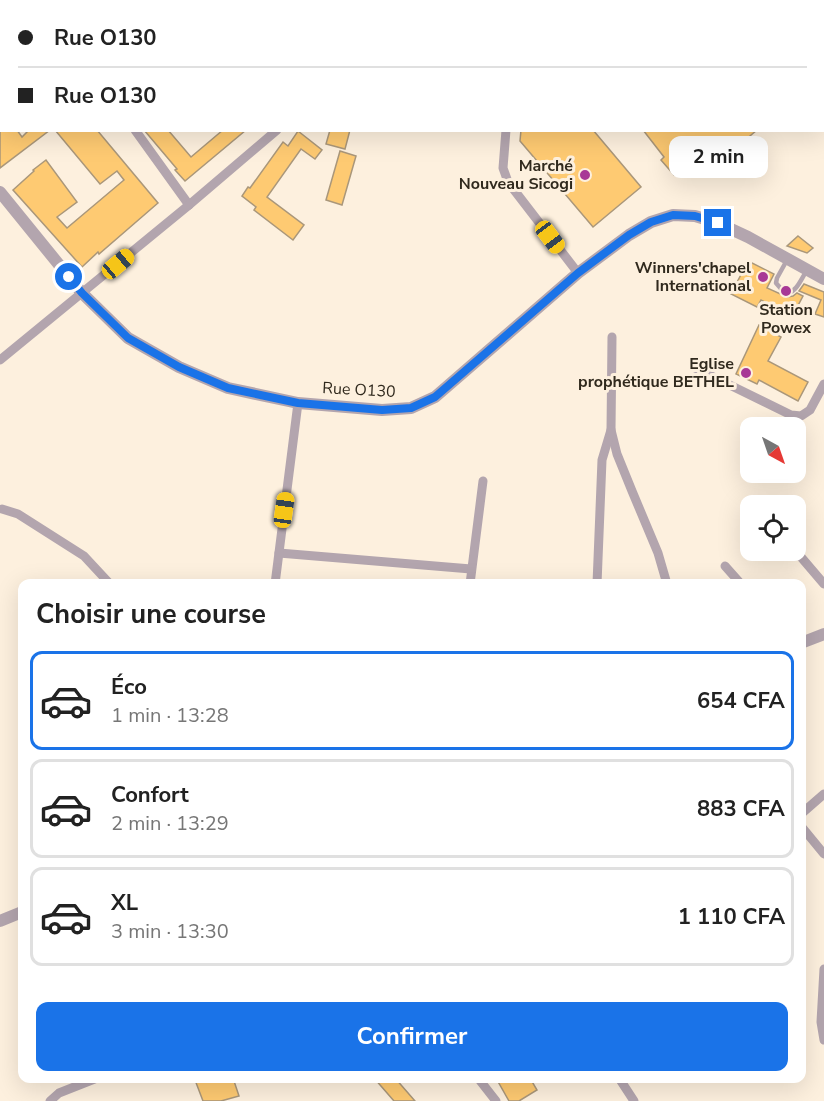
<!DOCTYPE html>
<html lang="fr">
<head>
<meta charset="utf-8">
<style>
	:root { --surface:#fff; --page:#f2f2f2; --text:#222; --muted:#767676; --line:#e0e0e0; --accent:#1a73e8 }
	body { margin:0; font-family:"Nunito Sans",sans-serif; background:var(--page); color:var(--text); height:100vh; display:flex; flex-direction:column; font-size:22px; white-space:nowrap }
	* { box-sizing:border-box; margin:0 }
	p { font-size:20px; color:var(--muted) }
	.icon { flex:none; width:33px; height:33px; fill:none; stroke:currentColor; stroke-width:2; stroke-linecap:round; stroke-linejoin:round }
	.map { position:relative; flex:1; overflow:hidden }
	.details { position:absolute; left:18px; top:579px; width:788px; height:504px; display:flex; flex-direction:column; background:var(--surface); border-radius:12px; box-shadow:0 6px 24px #0002 }
	.details>* { flex:none }
	.banner { position:absolute; left:0px; top:0px; width:825px; height:132px; box-shadow:0 6px 24px #0002; display:grid; align-content:center; height:132px; padding:0 18px; background:var(--surface) }
	.needle { width:39px; rotate:140deg }
	.tools { position:absolute; left:740px; top:417px; display:grid; gap:12px }
	.tools a { display:grid; place-items:center; width:66px; height:66px; border-radius:12px; background:var(--surface); box-shadow:0 6px 24px #0002; font-size:30px }
	.end { position:absolute; width:27px; height:27px; margin:-14px; border:8px solid #1a73e8; background:#fff; box-shadow:0 0 0 3px #fff }
	.from { border-radius:50% }
	.bubble { position:absolute; height:42px; border-radius:12px; background:var(--surface); box-shadow:0 6px 24px #0002; font-size:20px; font-weight:700; line-height:42px; text-align:center }
	.car { position:absolute; width:18px; height:36px; margin:-18px -9px; border-radius:8px; box-shadow:0 0 4px 2px #0007; background:linear-gradient(#f5c518 24%,#345 0 40%,#f5c518 0 76%,#345 0 86%,#f5c518 0) }
	.banner b { display:flex; align-items:center; gap:21px; height:57px; font-size:22px }
	.banner b+b { border-top:2px solid var(--line) }
	.banner i { width:15px; height:15px; background:var(--text) }
	ul { padding:0; list-style:none }
	li { display:flex; align-items:center; gap:18px; height:99px; margin:0 12px 9px; padding:0 6px; border:3px solid var(--line); border-radius:12px }
	li div { flex:1 }
	li b { display:block; font-size:22px }
	li em { font-style:normal; font-weight:700 }
	li.current { border-color:var(--accent) }
	li>.icon { width:54px; height:54px; stroke-width:1.5 }
	h2 { padding:0 18px; font-size:27px; line-height:72px }
	.button { display:flex; gap:12px; margin-top:auto; padding:12px 18px }
	.button a { flex:1; height:69px; border-radius:12px; background:var(--accent); color:#fff; font-size:24px; font-weight:700; line-height:69px; text-align:center }
	.map>svg:first-child { display:block }
	.building { fill:#feca72; stroke:#aa977a; stroke-width:1.5 }
	.lines { fill:none; stroke-linecap:round; stroke-linejoin:round }
	.service { stroke:#b3a5ae; stroke-width:4.5 }
	.minor { stroke:#b3a5ae; stroke-width:9 }
	.tertiary { stroke:#b3a5ae; stroke-width:12 }
	.route { stroke:#1a73e8; stroke-width:8 }
	.poi-dot { fill:#a83896; stroke:#fdf0de; stroke-width:2 }
	.labels { text-anchor:middle; dominant-baseline:central; stroke-width:6; stroke-linejoin:round; paint-order:stroke }
	.poi-label { font-size:16px; font-weight:bold; fill:#30291d; stroke:#fdf0de; text-anchor:end }
	.street-label { font-size:16px; fill:#30291d; stroke:#fdf0de }
</style>
</head>
<body>
<div class="map">
<svg width="824" height="1101" viewBox="0 0 824 1101">
	<rect width="100%" height="100%" fill="#fdf0de"/>
	<!-- building -->
	<g class="building">
		<polygon points="0,130 17,130 22,137 29,130 50,130 0,168"/>
		<polygon points="55,130 97,130 158,203 99,254 98,252 82,267 13,190 34,171 33,170 46,160 77,202 57,217 67,228 124,180 117,171 100,184"/>
		<polygon points="144,130 168,130 191,157 223,130 246,130 185,181 175,170 177,169"/>
		<polygon points="330,130 350,130 345,149 326,144"/>
		<polygon points="521,130 593,130 641,187 593,227 520,141"/>
		<polygon points="643,130 757,130 712,168 701,152 674,175 661,160 664,157"/>
		<polygon points="298,131 322,150 315,159 301,149 267,197 304,225 293,240 254,210 256,207 242,196 248,187 250,188 283,142 288,146"/>
		<polygon points="340,151 356,156 342,205 326,200"/>
		<polygon points="798,236 813,248 807,253 787,246"/>
		<polygon points="748,261 774,274 767,288 787,297 793,296 797,293 803,296 794,313 786,309 785,312 761,300 757,307 731,294"/>
		<polygon points="804,284 824,292 824,317 815,314 821,300 799,291"/>
		<polygon points="759,325 781,337 768,361 808,382 798,401 759,380 757,384 736,374"/>
		<polygon points="200,1078 233,1078 239,1096 221,1101 203,1101 195,1080"/>
		<polygon points="374,1078 395,1078 415,1101 394,1101"/>
		<polygon points="496,1078 530,1078 537,1090 519,1101 509,1101"/>
	</g>
	<g class="lines">
		<!-- service -->
		<g class="service">
			<polyline points="783,291 776,283 777,278 787,260"/>
			<path d="M788,293c9,-2 13,-14 18,-21"/>
		</g>
		<!-- minor -->
		<g class="minor">
			<polyline points="118,2 119,0"/>
			<polyline points="520,2 520,0"/>
			<polyline points="699,2 700,0"/>
			<polyline points="135,130 189,205"/>
			<polyline points="506,130 503,168 508,182 578,273"/>
			<polyline points="612,337 611,430 617,454 632,491 658,553 667,584"/>
			<polyline points="0,360 189,205 277,130"/>
			<polyline points="693,367 791,415 801,416 810,410 824,384"/>
			<polyline points="2,509 18,514 84,556 110,584"/>
			<polyline points="795,550 824,584"/>
			<polyline points="279,553 471,569"/>
			<polyline points="725,566 741,584"/>
			<polyline points="275,584 298,403"/>
			<polyline points="470,584 483,481"/>
			<polyline points="597,584 602,460 611,430"/>
			<polyline points="801,814 824,794"/>
			<polyline points="801,826 824,854"/>
			<polyline points="824,969 821,1022 824,1040"/>
			<polyline points="478,1078 496,1101"/>
			<polyline points="619,1078 634,1101"/>
			<polyline points="50,1101 59,1093 97,1078"/>
		</g>
		<!-- tertiary -->
		<g class="tertiary">
			<polyline points="0,192 82,293 128,338 179,367 228,388 298,403 382,410 411,408 435,397 578,273 629,235 651,222 673,215 695,216 718,223 748,237 824,279"/>
			<polyline points="801,643 824,634"/>
			<polyline points="0,921 22,912"/>
		</g>
	</g>
	<g class="lines">
		<!-- route -->
		<polyline class="route" points="69,277 82,293 128,338 179,367 228,388 298,403 382,410 411,408 435,397 578,273 629,235 651,222 673,215 695,216 718,223"/>
	</g>
	<!-- markers -->
	<g class="poi-dot">
		<circle cx="585" cy="175" r="6"/>
		<circle cx="763" cy="277" r="6"/>
		<circle cx="786" cy="291" r="6"/>
		<circle cx="746" cy="373" r="6"/>
	</g>
	<g class="labels">
		<!-- poi labels -->
		<g class="poi-label">
			<text x="573" y="166">Marché<tspan x="573" dy="18">Nouveau Sicogi</tspan></text>
			<text x="751" y="268">Winners'chapel<tspan x="751" dy="18">International</tspan></text>
			<text x="786" y="310" text-anchor="middle">Station<tspan x="786" dy="18">Powex</tspan></text>
			<text x="734" y="364">Eglise<tspan x="734" dy="18">prophétique BETHEL</tspan></text>
		</g>
		<!-- street labels -->
		<g class="street-label">
			<text transform="translate(359 390) rotate(3)">Rue O130</text>
		</g>
	</g>
</svg>
<div class="tools">
<a><svg class="needle" viewBox="-14 -14 28 28"><path d="M0-13l5 13h-10z" fill="#e53935"/><path d="M0 13l5-13h-10z" fill="#767676"/></svg></a>
<a><svg class="icon" aria-label="locate" viewBox="0 0 24 24"><circle cx="12" cy="12" r="6"/><path d="M12 2v4M12 18v4M2 12h4M18 12h4"/></svg></a>
</div>
<i class="end from" style="left:69px;top:277px"></i>
<i class="end" style="left:718px;top:223px"></i>
<div class="bubble" style="left:669px;top:136px;width:99px">2 min</div>
<i class="car" style="left:550px;top:237px;rotate:143deg"></i>
<i class="car" style="left:118px;top:264px;rotate:50deg"></i>
<i class="car" style="left:284px;top:510px;rotate:8deg"></i>
<div class="banner">
<b><i class="from"></i>Rue O130</b>
<b><i></i>Rue O130</b>
</div>
<section class="details">
<h2>Choisir une course</h2>
<ul>
<li class="current"><svg class="icon" aria-label="car" viewBox="0 0 24 24"><path d="M5 17H2v-5l4-1 3-4h7l3 4 3 1v5h-3M9 17h6M6 11h13"/><circle cx="7" cy="17" r="2"/><circle cx="17" cy="17" r="2"/></svg><div><b>Éco</b><p>1 min · 13:28</p></div><em>654 CFA</em></li>
<li><svg class="icon" aria-label="car" viewBox="0 0 24 24"><path d="M5 17H2v-5l4-1 3-4h7l3 4 3 1v5h-3M9 17h6M6 11h13"/><circle cx="7" cy="17" r="2"/><circle cx="17" cy="17" r="2"/></svg><div><b>Confort</b><p>2 min · 13:29</p></div><em>883 CFA</em></li>
<li><svg class="icon" aria-label="car" viewBox="0 0 24 24"><path d="M5 17H2v-5l4-1 3-4h7l3 4 3 1v5h-3M9 17h6M6 11h13"/><circle cx="7" cy="17" r="2"/><circle cx="17" cy="17" r="2"/></svg><div><b>XL</b><p>3 min · 13:30</p></div><em>1 110 CFA</em></li>
</ul>
<div class="button"><a>Confirmer</a></div>
</section>
</div>
</body>
</html>
